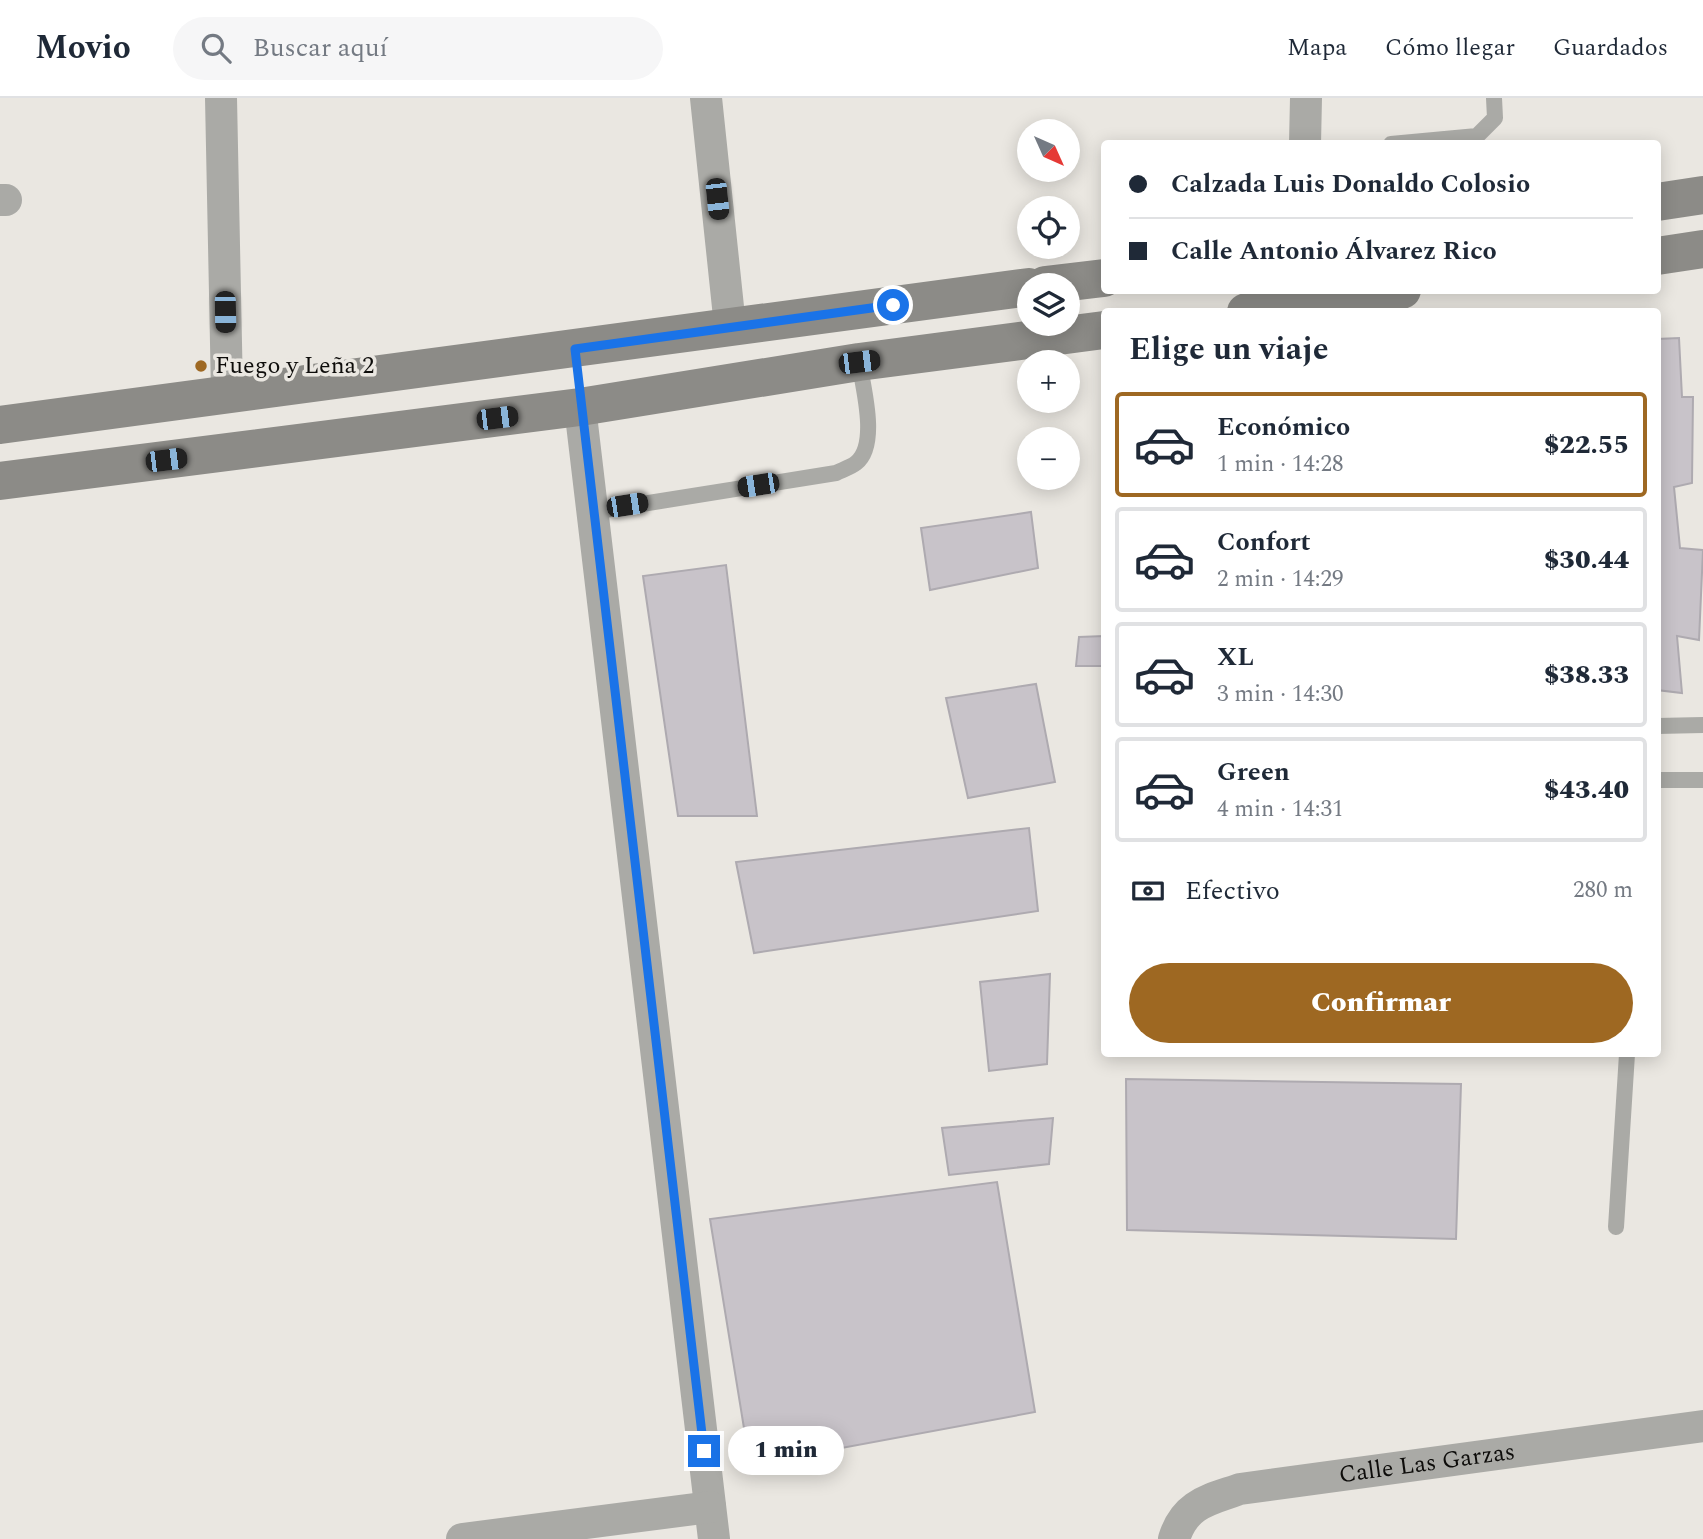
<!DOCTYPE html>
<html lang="es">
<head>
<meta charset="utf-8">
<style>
	:root { --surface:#fff; --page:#f6f6f7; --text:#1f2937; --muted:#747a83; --line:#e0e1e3; --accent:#9e6822 }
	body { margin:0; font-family:Spectral,serif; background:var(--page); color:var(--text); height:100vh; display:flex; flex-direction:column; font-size:26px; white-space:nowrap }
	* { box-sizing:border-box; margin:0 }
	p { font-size:23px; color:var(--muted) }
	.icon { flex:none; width:38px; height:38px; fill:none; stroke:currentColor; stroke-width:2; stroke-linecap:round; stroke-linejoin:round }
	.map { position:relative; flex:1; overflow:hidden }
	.drawer { position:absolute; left:1101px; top:210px; width:560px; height:749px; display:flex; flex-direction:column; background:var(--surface); border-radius:7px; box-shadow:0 4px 18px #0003 }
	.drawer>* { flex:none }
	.hud { position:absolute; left:1101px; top:42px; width:560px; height:154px; border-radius:7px; box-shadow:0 4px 18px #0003; display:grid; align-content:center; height:154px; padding:0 28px; background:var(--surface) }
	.needle { width:46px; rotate:135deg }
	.fabs { position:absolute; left:1017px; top:21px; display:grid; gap:14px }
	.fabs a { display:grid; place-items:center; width:63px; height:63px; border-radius:50%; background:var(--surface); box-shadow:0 4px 18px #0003; font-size:35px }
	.end { position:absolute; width:32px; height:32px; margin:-16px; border:9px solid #1a73e8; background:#fff; box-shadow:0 0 0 4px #fff }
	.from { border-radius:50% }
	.bubble { position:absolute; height:49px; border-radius:24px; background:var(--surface); box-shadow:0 4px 18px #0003; font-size:23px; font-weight:800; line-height:49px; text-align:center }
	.car { position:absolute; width:21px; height:42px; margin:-21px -10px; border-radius:9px; box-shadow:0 0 5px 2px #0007; background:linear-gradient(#222 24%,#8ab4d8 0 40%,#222 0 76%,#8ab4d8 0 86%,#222 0) }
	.hud b { display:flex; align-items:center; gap:24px; height:66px; font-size:26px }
	.hud b+b { border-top:2px solid var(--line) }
	.hud i { width:18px; height:18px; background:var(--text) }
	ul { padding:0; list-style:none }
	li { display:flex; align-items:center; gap:21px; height:105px; margin:0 14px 10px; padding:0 14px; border:4px solid var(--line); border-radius:7px }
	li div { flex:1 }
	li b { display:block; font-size:26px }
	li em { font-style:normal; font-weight:800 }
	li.current { border-color:var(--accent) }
	li>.icon { width:63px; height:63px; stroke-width:1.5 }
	h2 { padding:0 28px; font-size:32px; line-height:84px }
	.pay { display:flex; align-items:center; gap:18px; height:77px; padding:0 28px; font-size:26px }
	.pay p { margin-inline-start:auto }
	.button { display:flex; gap:14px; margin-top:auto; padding:14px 28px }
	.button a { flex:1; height:80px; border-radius:42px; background:var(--accent); color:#fff; font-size:28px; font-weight:800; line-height:80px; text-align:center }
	header { display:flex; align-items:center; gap:42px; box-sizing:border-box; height:98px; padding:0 35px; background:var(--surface); border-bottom:2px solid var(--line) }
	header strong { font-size:33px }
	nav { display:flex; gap:38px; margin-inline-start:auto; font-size:24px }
	.search { width:490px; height:63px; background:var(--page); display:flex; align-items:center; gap:18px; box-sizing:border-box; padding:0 24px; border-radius:38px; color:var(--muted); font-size:26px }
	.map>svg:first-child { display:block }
	.building { fill:#c8c3c9; stroke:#aeaab0; stroke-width:2 }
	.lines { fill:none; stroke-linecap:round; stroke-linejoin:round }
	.lane { stroke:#aaaaa6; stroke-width:16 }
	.street { stroke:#aaaaa6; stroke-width:32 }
	.secondary { stroke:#8c8b87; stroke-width:38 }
	.route { stroke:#1a73e8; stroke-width:9 }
	.poi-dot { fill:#9e6822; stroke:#eae7e1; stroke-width:2.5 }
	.labels { text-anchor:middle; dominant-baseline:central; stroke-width:7; stroke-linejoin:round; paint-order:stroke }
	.poi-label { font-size:24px; fill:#0d0c0a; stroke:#eae7e1; text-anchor:start }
	.street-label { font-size:24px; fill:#0d0c0a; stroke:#eae7e1 }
</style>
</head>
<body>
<header>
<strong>Movio</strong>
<div class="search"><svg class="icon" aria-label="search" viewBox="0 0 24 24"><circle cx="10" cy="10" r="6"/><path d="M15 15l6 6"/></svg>Buscar aquí</div>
<nav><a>Mapa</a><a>Cómo llegar</a><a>Guardados</a></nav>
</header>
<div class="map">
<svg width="1703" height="1441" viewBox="0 0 1703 1441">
	<rect width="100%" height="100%" fill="#eae7e1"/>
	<!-- building -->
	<g class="building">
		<polygon points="1679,240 1682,299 1693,299 1692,385 1674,389 1680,450 1703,452 1699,542 1677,538 1682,595 1657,592 1657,241"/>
		<polygon points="1031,414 1038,470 930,492 921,430"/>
		<polygon points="726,467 757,718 678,718 643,478"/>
		<polygon points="1104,538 1104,568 1076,568 1079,539"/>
		<polygon points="1036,586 1055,684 968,700 946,600"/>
		<polygon points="1029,730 1038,813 754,855 736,764"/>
		<polygon points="1050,876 1047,966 989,973 980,884"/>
		<polygon points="1126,981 1461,986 1456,1141 1127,1132"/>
		<polygon points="1053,1020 1049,1066 949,1077 942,1030"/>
		<polygon points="997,1084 1035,1314 750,1367 710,1121"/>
	</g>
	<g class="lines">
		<!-- lane -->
		<g class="lane">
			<polyline points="1391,46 1477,38 1495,20 1494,0"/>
			<path d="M592,414l244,-39c6,-3 15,-6 20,-10 23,-18 7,-76 3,-101"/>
			<polyline points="1657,628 1703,627"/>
			<polyline points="1657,682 1703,682"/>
			<polyline points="1616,1129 1627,956"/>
		</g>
		<!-- street -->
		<g class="street">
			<polyline points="221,0 227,294"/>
			<polyline points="706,0 730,228"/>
			<polyline points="1305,46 1306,0"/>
			<polyline points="0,102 6,102"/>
			<polyline points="580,309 714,1441"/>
			<polyline points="462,1441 710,1409"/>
			<path id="s1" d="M1174,1441c11,-36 35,-39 66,-50l463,-63"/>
		</g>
		<!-- secondary -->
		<g class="secondary">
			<polyline points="1657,104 1703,97"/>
			<polyline points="1657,158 1703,151"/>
			<polyline points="1045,187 1104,180"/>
			<polyline points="1246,214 1402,192"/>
			<polyline points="0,327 1029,189"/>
			<polyline points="0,383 580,309 859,264 1104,232"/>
		</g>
	</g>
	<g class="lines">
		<!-- route -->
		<polyline class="route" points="704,1353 575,251 893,207"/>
	</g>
	<!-- markers -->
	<circle class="poi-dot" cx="201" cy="268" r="7"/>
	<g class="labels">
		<!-- poi labels -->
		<g class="poi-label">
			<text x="215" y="268">Fuego y Leña 2</text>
		</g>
		<!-- street labels -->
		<g class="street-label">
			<text stroke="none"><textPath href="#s1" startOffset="276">Calle Las Garzas</textPath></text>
		</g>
	</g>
</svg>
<div class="fabs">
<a><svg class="needle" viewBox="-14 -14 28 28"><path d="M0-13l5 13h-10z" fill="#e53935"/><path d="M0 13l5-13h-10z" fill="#747a83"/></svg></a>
<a><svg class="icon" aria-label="locate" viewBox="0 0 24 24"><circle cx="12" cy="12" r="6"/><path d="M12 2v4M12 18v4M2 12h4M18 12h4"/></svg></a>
<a><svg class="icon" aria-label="layers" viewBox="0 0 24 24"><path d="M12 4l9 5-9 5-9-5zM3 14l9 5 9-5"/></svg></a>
<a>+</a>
<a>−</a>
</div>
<i class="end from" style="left:893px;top:207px"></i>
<i class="end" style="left:704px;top:1353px"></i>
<div class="bubble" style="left:728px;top:1328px;width:116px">1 min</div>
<i class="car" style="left:717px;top:101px;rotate:174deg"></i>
<i class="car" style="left:225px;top:214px;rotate:179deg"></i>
<i class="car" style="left:859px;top:264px;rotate:83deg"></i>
<i class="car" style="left:497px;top:320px;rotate:83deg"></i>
<i class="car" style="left:166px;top:362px;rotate:83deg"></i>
<i class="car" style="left:758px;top:387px;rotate:261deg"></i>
<i class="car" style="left:627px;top:407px;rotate:81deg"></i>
<div class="hud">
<b><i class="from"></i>Calzada Luis Donaldo Colosio</b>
<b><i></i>Calle Antonio Álvarez Rico</b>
</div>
<section class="drawer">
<h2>Elige un viaje</h2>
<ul>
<li class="current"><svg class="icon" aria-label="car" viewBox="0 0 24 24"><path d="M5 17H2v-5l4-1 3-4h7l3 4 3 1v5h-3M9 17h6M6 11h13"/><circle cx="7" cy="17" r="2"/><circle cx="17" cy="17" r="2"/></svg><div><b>Económico</b><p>1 min · 14:28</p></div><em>$22.55</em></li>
<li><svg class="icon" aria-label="car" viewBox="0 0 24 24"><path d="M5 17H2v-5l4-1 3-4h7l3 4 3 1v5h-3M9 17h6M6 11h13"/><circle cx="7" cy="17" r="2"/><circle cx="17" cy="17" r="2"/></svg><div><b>Confort</b><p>2 min · 14:29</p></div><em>$30.44</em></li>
<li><svg class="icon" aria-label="car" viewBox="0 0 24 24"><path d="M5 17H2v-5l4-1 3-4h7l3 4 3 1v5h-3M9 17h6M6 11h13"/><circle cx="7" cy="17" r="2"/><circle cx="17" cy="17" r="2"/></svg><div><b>XL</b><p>3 min · 14:30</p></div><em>$38.33</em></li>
<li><svg class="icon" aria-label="car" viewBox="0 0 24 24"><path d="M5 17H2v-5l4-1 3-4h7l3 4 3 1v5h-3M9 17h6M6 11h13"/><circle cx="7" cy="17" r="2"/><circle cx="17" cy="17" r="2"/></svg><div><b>Green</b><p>4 min · 14:31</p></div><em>$43.40</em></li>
</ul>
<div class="pay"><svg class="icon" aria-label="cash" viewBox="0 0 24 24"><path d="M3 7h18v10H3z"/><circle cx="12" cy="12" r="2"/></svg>Efectivo<p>280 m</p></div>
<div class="button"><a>Confirmar</a></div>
</section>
</div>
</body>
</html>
